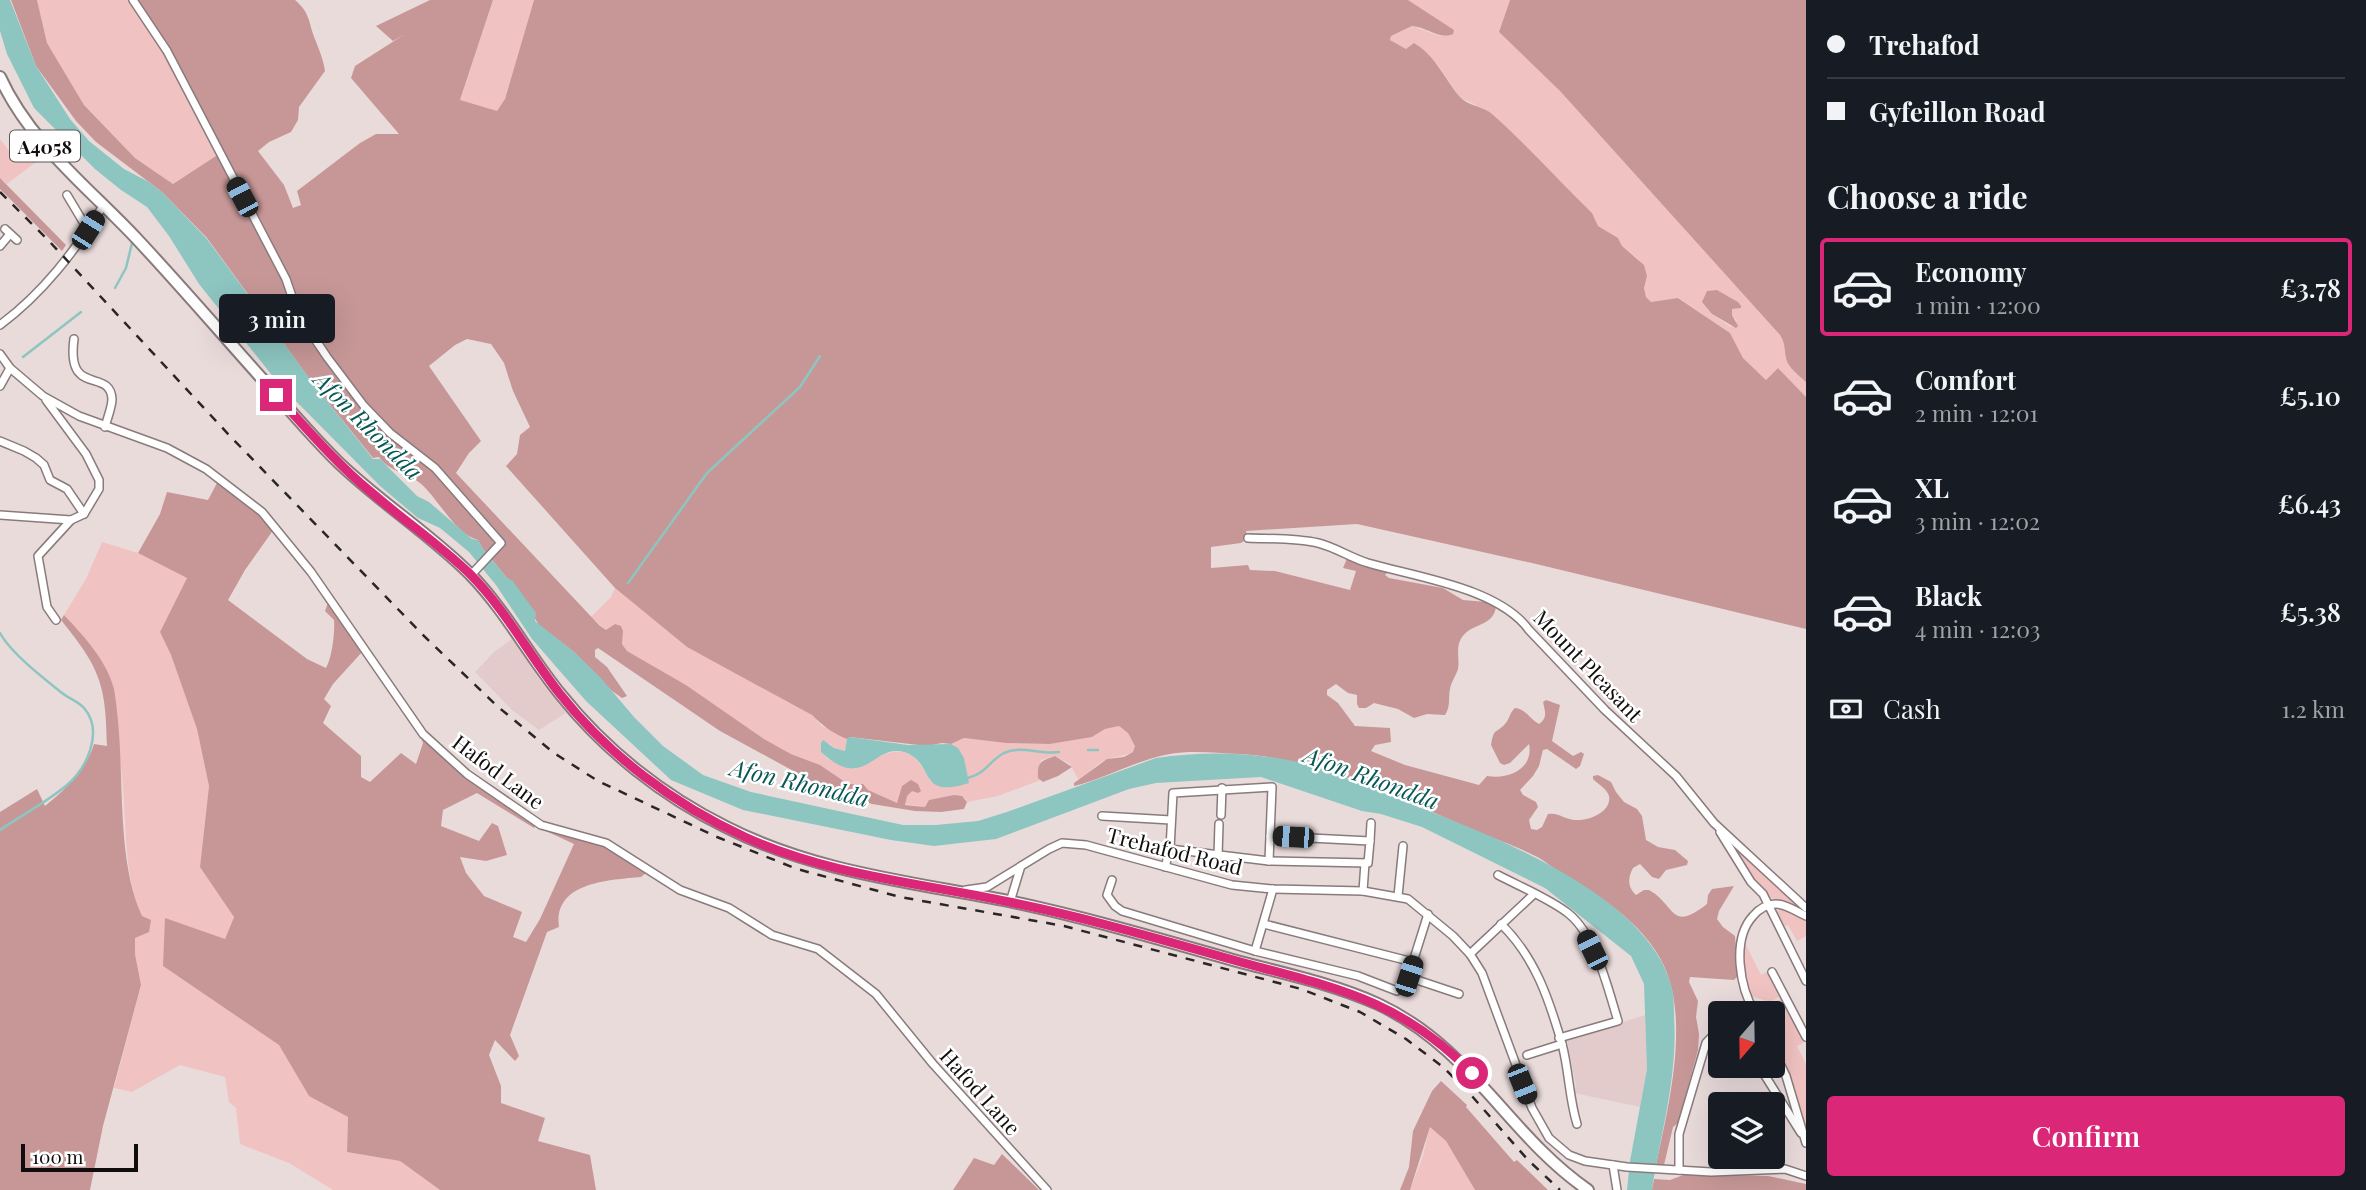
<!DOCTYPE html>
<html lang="en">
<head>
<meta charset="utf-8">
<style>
	:root { --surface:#171b24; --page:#242831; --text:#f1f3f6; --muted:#9ea1a6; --line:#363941; --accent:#db2777 }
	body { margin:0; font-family:"Playfair Display",serif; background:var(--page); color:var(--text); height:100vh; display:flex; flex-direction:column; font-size:26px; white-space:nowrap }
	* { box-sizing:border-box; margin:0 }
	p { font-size:23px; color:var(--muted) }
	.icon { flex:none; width:38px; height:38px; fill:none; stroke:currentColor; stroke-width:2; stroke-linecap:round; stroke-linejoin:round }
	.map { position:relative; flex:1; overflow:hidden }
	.details { display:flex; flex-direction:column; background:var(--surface); width:560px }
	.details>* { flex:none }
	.hud { display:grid; align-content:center; height:154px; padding:0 21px; background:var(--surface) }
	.needle { width:46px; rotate:200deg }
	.buttons { position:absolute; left:1708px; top:1001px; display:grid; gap:14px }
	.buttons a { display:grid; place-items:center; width:77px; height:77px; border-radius:7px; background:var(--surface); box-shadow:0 7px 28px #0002; font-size:35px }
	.scale { position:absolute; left:21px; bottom:18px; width:117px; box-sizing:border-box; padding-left:7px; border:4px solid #120d0d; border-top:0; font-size:19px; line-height:24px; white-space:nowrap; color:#120d0d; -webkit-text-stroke:5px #fff; paint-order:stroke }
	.end { position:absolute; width:32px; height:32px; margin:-16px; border:9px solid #db2777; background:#fff; box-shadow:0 0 0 4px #fff }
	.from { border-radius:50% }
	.bubble { position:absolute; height:49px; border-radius:7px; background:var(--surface); box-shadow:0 7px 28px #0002; font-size:23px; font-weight:600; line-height:49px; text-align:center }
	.car { position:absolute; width:21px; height:42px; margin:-21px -10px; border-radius:9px; box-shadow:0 0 5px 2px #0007; background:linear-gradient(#222 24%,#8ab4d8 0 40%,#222 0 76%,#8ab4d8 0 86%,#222 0) }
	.hud b { display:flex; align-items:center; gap:24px; height:66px; font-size:26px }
	.hud b+b { border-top:2px solid var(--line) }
	.hud i { width:18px; height:18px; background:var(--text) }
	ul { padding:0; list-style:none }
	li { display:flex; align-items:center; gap:21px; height:98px; margin:0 14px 10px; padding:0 7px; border:4px solid transparent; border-radius:7px }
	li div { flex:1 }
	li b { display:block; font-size:26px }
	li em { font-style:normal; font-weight:600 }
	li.current { border-color:var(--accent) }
	li>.icon { width:63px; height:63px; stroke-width:1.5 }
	h2 { padding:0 21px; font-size:32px; line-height:84px }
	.pay { display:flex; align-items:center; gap:18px; height:77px; padding:0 21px; font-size:26px }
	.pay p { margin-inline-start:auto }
	.primary-button { display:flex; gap:14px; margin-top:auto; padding:14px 21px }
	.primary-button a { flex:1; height:80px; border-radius:7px; background:var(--accent); color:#fff; font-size:28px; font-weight:600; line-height:80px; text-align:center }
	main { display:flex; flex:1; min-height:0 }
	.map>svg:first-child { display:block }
	.built { fill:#e3cbcb }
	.green { fill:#f1c2c2; fill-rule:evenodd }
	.forest { fill:#c79797 }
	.water { fill:#8dc5c0 }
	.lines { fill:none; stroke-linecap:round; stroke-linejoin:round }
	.stream { stroke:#8dc5c0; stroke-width:2.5 }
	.street-casing { stroke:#897b7b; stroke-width:10 }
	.primary-casing { stroke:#897b7b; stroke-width:14 }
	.street { stroke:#fff; stroke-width:7 }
	.primary { stroke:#fff; stroke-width:10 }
	.rail { stroke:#2b2525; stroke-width:2.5; stroke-dasharray:9 9; stroke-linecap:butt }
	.route { stroke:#db2777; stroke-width:9 }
	.labels { text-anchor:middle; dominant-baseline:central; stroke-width:5; stroke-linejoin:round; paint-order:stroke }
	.shield { fill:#fff; stroke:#595656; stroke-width:2 }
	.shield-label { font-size:19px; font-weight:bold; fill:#120d0d }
	.street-label { font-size:21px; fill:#120d0d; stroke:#fff }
	.water-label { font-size:23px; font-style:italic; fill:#055854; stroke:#fff }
</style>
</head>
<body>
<main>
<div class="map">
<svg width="1806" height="1190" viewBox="0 0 1806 1190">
	<rect width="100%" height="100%" fill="#eadbdb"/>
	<!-- built -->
	<g class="built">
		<polygon points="512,639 541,682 566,713 539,730 513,711 475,672 494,652"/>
		<polygon points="1645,1015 1647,1069 1640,1107 1574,1093 1576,1086 1567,1040"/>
	</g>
	<!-- green -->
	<g class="green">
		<polygon points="37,0 133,0 167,51 219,154 173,184 135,158 84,105 47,43"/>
		<polygon points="493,0 534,0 505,99 497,112 460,101"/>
		<path d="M1408,0h102l-11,32 61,59 220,244 6,10 3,20 17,17v15l-28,-29 -12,12 -23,-22 -13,-25 -51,-35 -28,4 -5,-5 -2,-9 3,-12 -9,-17 -16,-13 -4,-8 -20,-12 -6,-13 -118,-109 -14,-6 -22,-33 -18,-18 -14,2 -16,-9 1,-4 21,-10 28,10 13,-6zM1717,290l21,12 2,6 -8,1v6l5,6 -6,6 -19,-13 -5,-6z"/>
		<polygon points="0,139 14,157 30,146 40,159 7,184 0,178"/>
		<path d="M102,542l36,11 49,25 -27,54 11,23 26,74 12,57 -9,81 34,49 -9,24 -62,26 116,79 30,50 39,22 -1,35 53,9 40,29h-107l-44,-27 -49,-19 -4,-36 -7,-6 -4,-25 -45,-12 -48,27 -18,-4 27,-103 -6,-31v-17l7,-20c-19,-44 -15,-93 -20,-140 -3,-35 -11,-71 -17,-107 -8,-21 -26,-39 -41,-55l22,-36z"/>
		<path d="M615,588l72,59 108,57 17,11 10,11 25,13 -2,12 -11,-3 -5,-5 -8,9 7,7 27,10c20,-10 46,-30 64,-6 5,6 8,13 12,19l27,-34 -7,-4 13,-6 42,5 44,1 42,-7 13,-8 14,-3 9,7 8,13 -3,6c-10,5 -21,4 -30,9 -9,5 -15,13 -25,18l-8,-15 -15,-8 -14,4 -3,17 3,3 -43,16 -31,6 -1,-3 -12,-4 -24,5 -5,7 -32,-5 -36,-17 -9,-1 -28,-19 -29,-11 -27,-15 -78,-54 -59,-34 -16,-23 -5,2 -15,-13 20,-20z"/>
		<polygon points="1726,835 1806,912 1806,914 1768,896 1753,880"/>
		<polygon points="1779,908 1806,918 1806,936 1797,941 1788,925 1784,927 1776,914"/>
		<path d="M1748,927l-4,14 17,34 7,-4 13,25 -11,6 -16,-5 -4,2c-7,-22 -11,-51 -2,-72z"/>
		<polygon points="1782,998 1805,1042 1797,1046 1806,1064 1806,1133 1789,1077 1773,1043 1773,1013 1758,1013 1751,1002 1754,1000 1767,1006"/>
		<polygon points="1430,1126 1446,1141 1475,1190 1410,1190 1423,1156"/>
	</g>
	<!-- forest -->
	<g class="forest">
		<path d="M11,0h26l10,43 37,62 51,53 38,26 46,-30 -52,-103 -34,-51h162c16,14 13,22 20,39 4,11 8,19 10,32l-26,36 -1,13 -7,12 -22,10 -11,9 26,34 9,23 8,-3 -4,-14 63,-48 16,-9h23l-48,-56 4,-12 50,-32 -12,7 -17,-15 54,-26h63l-33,100 37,11 8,-12 29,-99h874l46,30 -1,4c-14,6 -26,-7 -41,-8l-21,10 -1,4 16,9 8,-6c21,12 31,36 45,53 8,10 24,10 33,18 35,31 67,67 100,99l6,13 20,12 4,8 22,19 3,11 -3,12 2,9 5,5 27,-4 52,35 13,25 23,22 12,-12 28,29v232l-274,-66 -175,-39 -111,7 2,7 -7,5 -30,4v21l37,-3 2,5 25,1 75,19 6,-19 -13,-3 5,-12 43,13 -6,6 4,3 54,10 20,12 24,2 9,4c-2,21 -23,16 -34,31 -7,10 -2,21 -4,32 -2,7 -7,13 -8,20 -2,10 1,17 -5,26l-18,-1 -13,4 -16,-9 -24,-6 -8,5h-7l-2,-4v-9l-9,-2 -12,-9 -9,6v5l11,8 17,23 35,2 1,14 -16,3 -4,6 34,14 74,20 8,-9c21,4 47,-7 42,-32l-19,19 -6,2 -4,-2 -9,-18c3,-18 5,-11 14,-21 5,-5 4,-11 10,-16 11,1 15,11 24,16 9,-7 6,-12 4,-22l3,-2 14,5 -8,36 21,15 8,-4 3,2 -4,12 -4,3 -29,-20 -4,1 -4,16 -6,10 -13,14 3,5 13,7 2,5 -9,13 2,9 6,1 5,-3 6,-13c11,-2 17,6 28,6 12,1 36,-8 33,-24 -2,-7 -11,-12 -16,-17v-3l5,-1 13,7 5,10 8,10 13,7 5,7 4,24 12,7 17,3 13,11 -1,4 -21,5 -7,9 -7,-2 -12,-13 -7,4c-5,9 -6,19 3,27l8,-5h5c27,15 21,43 58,14l1,-9 4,-6 22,-3 -15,25 -2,8 6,8 12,9 3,40 -4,4 -44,-3 -1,5 9,19 -2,16 3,17 -1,16 -17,63 -4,11 -4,3 -9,38h-8c12,-57 34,-143 8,-199 -21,-45 -68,-72 -109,-97 -7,-5 -14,-11 -22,-14 -26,-13 -53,-21 -78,-33 -64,-29 -146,-65 -216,-68 -22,-1 -48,-4 -69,0 -34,6 -63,24 -96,32v-3l33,-24 17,-2 9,-5 2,-6 -7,-13 -9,-7 -14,3 -13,8 -42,7 -44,-1 -42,-5 -13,6 -9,-1 -15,3 -77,-9 -3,2c-15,-6 -24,-13 -35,-24l-125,-68 -72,-59 -109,-122 11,-12 3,-19 10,-8 -17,-36 -9,-28 -13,-19 -24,-5 -12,6 -26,21 52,75 -12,12 -13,20 143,152 7,5 9,-6 6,2 2,5 -1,13 5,7 59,34 78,54 27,15 29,11 28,19h15l5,6 29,13 5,-17 9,-6 7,4 3,7 -3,2 -6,-2 -5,5 -2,9 20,2 4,-7 25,-5 8,1 5,6 -3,7 -23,3 -26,-1 -43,-7 -19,-6 -22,-1 -21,-17 -90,-49 -122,-83 -3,2v7l12,10 20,29 -5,2 -10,-7 -38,-39 -35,-27 -27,-44 -4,-2 -25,-30 -5,-9c-23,-6 -40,-42 -58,-57 -12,-10 -32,-12 -41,-26l-6,1 -59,-73 -107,-147 -45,-46 -66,-50 -20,-21 -40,-55z"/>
		<path d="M1510,0h296v382c-6,-6 -18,-14 -20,-24 -2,-10 0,-13 -6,-23l-220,-244 -61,-59z"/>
		<polygon points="0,178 66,245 62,251 0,189"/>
		<polygon points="1717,290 1738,302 1741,306 1741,308 1732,309 1732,315 1738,326 1736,328 1712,314 1702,302 1707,291"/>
		<path d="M218,481l42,33 14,15 -29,41 -17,30 79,59 19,9c6,-11 9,-35 8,-48l-9,-9 4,-11 34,51 -30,33 -9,15 7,7 -8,17 38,33v21l9,5 31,-29 15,11 7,-21 -2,-7 115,88 -2,4 -57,-35 -34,17 -2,16 38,15 13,-18 6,3 9,29 -21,6 -26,-4 6,16 18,23 38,16 -9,25 13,5 14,-23 34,-75 -28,-13 2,-3 63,20 36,24 -6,5c-32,3 -88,5 -82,50l-12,5 -37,103 9,21 -4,5 -20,-21 -6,15 12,31v17l44,15 -7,23 52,14 6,35h-156l-40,-29 -53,-9 1,-35 -39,-21 -30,-51 -116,-79 2,-48 60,21 9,-22 -34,-50 9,-81 -12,-57 -26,-74 -11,-23 27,-54 -49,-25 22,-39 7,-22 41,8z"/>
		<path d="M64,615c20,21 43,46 50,74 2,11 3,22 4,32 6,60 -1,141 24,195l9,4 -2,12 -14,6v16l6,31 -38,141 -13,64h-90v-378l37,-23 8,17c20,-16 41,-36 49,-62l13,2c-1,-62 -7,-78 -46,-126z"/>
		<path d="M1055,756l17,11 -14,9 -15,6 -5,-4c-1,-16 3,-17 17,-22z"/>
		<polygon points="1441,1081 1467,1105 1466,1107 1514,1162 1517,1160 1548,1190 1475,1190 1446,1141 1430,1127 1410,1190 1400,1190 1409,1167 1413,1131 1432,1091"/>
		<polygon points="1002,1154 1039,1190 953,1190 974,1158 994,1165"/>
		<polygon points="1686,1174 1768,1176 1806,1184 1806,1190 1652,1190 1654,1179 1670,1180"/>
	</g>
	<!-- water -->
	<g class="water">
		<path d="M0,0h10l26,66 34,53 19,22 35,28 23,12 15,11 45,47 108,147 58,73h7l37,37 12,6 43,37 6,1 5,9 25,30 4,1 24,33 -1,8 39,31 26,25 34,40 29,29 40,29 48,17 152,33h33l42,-4 29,-9 149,-54c46,-7 92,-6 137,3 34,7 68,23 100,36 84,33 252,92 278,188 3,10 3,21 3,32 4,59 -13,115 -22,173h-25l3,-29 17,-92 -3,-85 -13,-28 -86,-68 -123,-61 -41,-13 -19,-3 -101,-34 -105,6 -27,6 -133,50 -62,7 -43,-6 -148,-30 -72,-30 -85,-79 -54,-62 -36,-54 -27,-33 -29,-24 -22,-10 -38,-32 -101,-102 -80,-100 -30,-48 -22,-29 -26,-17 -26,-21 -61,-61 -27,-54 -7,-23z"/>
		<path d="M850,737l58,8 43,-1 7,4 6,10 5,25c-53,17 -33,-21 -65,-31 -31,-9 -39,41 -83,0v-9l2,-3 11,8 11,3 2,-12z"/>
	</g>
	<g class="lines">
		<!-- stream -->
		<g class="stream">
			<polyline points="115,288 126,268 132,243"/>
			<polyline points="23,357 81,312"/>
			<polyline points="628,583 707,473 800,387 820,356"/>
			<path d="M0,633c11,20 43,45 62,60 6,5 17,9 22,15 20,23 3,60 -17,77 -20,17 -45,30 -67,45"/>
			<polyline points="1088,750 1098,750"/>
			<path d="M968,778c20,-6 21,-17 36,-25 17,-8 37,2 55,-1"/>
		</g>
		<!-- street casing -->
		<g class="street-casing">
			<g id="street">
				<polyline points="133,0 167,51 286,279 298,314 327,357 364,406 390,433 435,468 501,543 471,575"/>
				<polyline points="67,195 88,230"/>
				<polyline points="5,229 17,240"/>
				<polyline points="0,246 10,234"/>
				<path d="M0,325c43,-32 75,-74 103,-119"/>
				<path d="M74,339c-8,59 36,28 38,60 0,8 -5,20 -7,28"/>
				<polyline points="0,354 10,368 43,396 79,416 167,448 206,469 262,512 311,572 423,734 467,774 541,825 606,843 680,890 729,908 772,935 818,949 876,994 933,1064 1047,1190"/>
				<polyline points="0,386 10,368"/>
				<polyline points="46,400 86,454 99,480 99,489 84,514 71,520 38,556 47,607 56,620"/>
				<polyline points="0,441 24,451 36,458 44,465 50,480 67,489 84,514"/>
				<polyline points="0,515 71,520"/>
				<path d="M1248,538c23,1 47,0 70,5 17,4 33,15 50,20 48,14 131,25 161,67l76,80 71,66 38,47 92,85"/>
				<polyline points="1221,815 1222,788"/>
				<polyline points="1102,816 1171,820"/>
				<polyline points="1720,832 1751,882 1763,894 1806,981"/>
				<polyline points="1370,841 1371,823"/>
				<polyline points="1170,849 1269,861 1368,863 1370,841 1270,836"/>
				<polyline points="1218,856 1219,824"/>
				<polyline points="1165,867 1170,849 1173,793 1272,787 1269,861"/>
				<path d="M1498,875c21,11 54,25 71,39 27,22 39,75 49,107l-59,17"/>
				<polyline points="1112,880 1107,895 1115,906 1122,911 1255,951 1358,976 1397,991 1406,984 1428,914"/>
				<polyline points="966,890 987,887 1049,849 1062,843 1086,845 1232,885 1273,889 1363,891 1408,899 1453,936 1470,954 1482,973 1532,1108 1549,1138 1569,1155 1585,1161 1627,1167 1711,1172 1785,1169 1806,1176"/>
				<polyline points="1363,891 1365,863"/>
				<polyline points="1398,896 1403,846"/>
				<polyline points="1010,902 1020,869"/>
				<polyline points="1264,924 1413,962"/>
				<path d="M1501,924c34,33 48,75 61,120 7,26 7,54 15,80"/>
				<polyline points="1255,951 1273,889"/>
				<polyline points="1470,954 1534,894"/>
				<polyline points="1772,972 1806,1037"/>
				<polyline points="1408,977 1459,994"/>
				<path d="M1755,1013c-15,-25 -24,-73 -2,-97 6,-7 13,-12 23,-12 10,0 21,8 30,12"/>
				<polyline points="1773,1049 1786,1076 1806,1143"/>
				<polyline points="1527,1055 1562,1044"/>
				<polyline points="1759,1066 1801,1133"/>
				<polyline points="1613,1165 1617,1190"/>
				<polyline points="1679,1170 1679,1134 1706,1043 1720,1028"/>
			</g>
		</g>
		<!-- primary casing -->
		<g class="primary-casing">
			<path id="primary" d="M0,77c30,66 88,110 136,161 44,47 86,96 128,143 25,28 49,57 75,82 42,40 91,71 131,111 36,37 59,82 91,121 44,55 102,101 165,132 88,45 186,55 282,74 76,16 151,38 225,59 48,13 99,23 145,44 94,44 130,131 210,186"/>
		</g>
		<!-- street -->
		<use href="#street" class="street"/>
		<!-- primary -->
		<use href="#primary" class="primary"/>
		<!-- rail -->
		<polyline class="rail" points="0,192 49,241 229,435 423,635 497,706 554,753 598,781 717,837 797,869 900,897 1064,926 1301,989 1360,1012 1406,1039 1443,1067 1471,1095 1528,1160 1560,1190"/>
	</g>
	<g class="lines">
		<!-- route -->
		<path class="route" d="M276,395c30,33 60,68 95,97 32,28 68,52 99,82 36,36 59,81 90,120 48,61 115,111 185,143 83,38 176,46 264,65 79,16 157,39 235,61 93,25 158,38 228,110"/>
	</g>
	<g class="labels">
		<!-- shield labels -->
		<rect class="shield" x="10" y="130.5" width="70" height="31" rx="5"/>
		<g class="shield-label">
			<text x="45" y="146">A4058</text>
		</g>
		<!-- street labels -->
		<g class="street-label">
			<text transform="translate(1589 665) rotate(46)">Mount Pleasant</text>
			<text transform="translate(499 771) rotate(37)">Hafod Lane</text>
			<text transform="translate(1175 850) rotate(14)">Trehafod Road</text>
			<text transform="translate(981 1091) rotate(48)">Hafod Lane</text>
		</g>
		<!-- water labels -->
		<g class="water-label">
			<text transform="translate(369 425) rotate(45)">Afon Rhondda</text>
			<text transform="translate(1372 777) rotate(20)">Afon Rhondda</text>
			<text transform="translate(800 782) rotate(13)">Afon Rhondda</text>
		</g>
	</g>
</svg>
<div class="buttons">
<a><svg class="needle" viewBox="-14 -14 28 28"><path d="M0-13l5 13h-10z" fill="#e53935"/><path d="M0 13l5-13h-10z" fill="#9ea1a6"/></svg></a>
<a><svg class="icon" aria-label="layers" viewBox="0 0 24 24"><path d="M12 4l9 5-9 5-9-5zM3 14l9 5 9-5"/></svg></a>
</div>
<div class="scale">100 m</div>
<i class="end from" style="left:1472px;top:1073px"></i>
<i class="end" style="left:276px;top:395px"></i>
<div class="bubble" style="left:219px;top:294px;width:116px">3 min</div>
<i class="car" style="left:242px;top:197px;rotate:332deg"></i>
<i class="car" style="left:88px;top:230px;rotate:32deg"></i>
<i class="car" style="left:1293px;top:837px;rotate:273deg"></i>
<i class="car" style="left:1592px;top:950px;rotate:334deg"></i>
<i class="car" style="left:1409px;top:976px;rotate:18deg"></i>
<i class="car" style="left:1522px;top:1084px;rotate:158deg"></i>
</div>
<section class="details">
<div class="hud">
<b><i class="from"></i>Trehafod</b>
<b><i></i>Gyfeillon Road</b>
</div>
<h2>Choose a ride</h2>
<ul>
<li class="current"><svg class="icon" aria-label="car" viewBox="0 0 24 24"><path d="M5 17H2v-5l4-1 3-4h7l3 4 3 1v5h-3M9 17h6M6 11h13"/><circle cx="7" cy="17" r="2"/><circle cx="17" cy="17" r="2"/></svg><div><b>Economy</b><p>1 min · 12:00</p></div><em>£3.78</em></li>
<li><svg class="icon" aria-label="car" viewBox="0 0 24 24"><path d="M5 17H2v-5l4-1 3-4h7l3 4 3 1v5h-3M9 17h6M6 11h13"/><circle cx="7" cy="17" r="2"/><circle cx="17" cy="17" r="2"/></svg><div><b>Comfort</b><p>2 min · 12:01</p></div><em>£5.10</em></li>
<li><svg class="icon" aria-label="car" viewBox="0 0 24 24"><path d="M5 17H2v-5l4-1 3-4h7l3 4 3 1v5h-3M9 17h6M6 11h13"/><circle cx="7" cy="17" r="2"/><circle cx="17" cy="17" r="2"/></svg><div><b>XL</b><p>3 min · 12:02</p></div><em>£6.43</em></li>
<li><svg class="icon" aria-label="car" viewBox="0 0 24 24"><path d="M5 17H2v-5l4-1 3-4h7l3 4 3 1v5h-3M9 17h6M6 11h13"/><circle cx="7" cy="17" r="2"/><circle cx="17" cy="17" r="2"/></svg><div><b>Black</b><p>4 min · 12:03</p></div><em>£5.38</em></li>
</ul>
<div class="pay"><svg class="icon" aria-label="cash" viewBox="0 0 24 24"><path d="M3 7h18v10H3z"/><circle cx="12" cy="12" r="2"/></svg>Cash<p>1.2 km</p></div>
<div class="primary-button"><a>Confirm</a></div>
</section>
</main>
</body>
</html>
